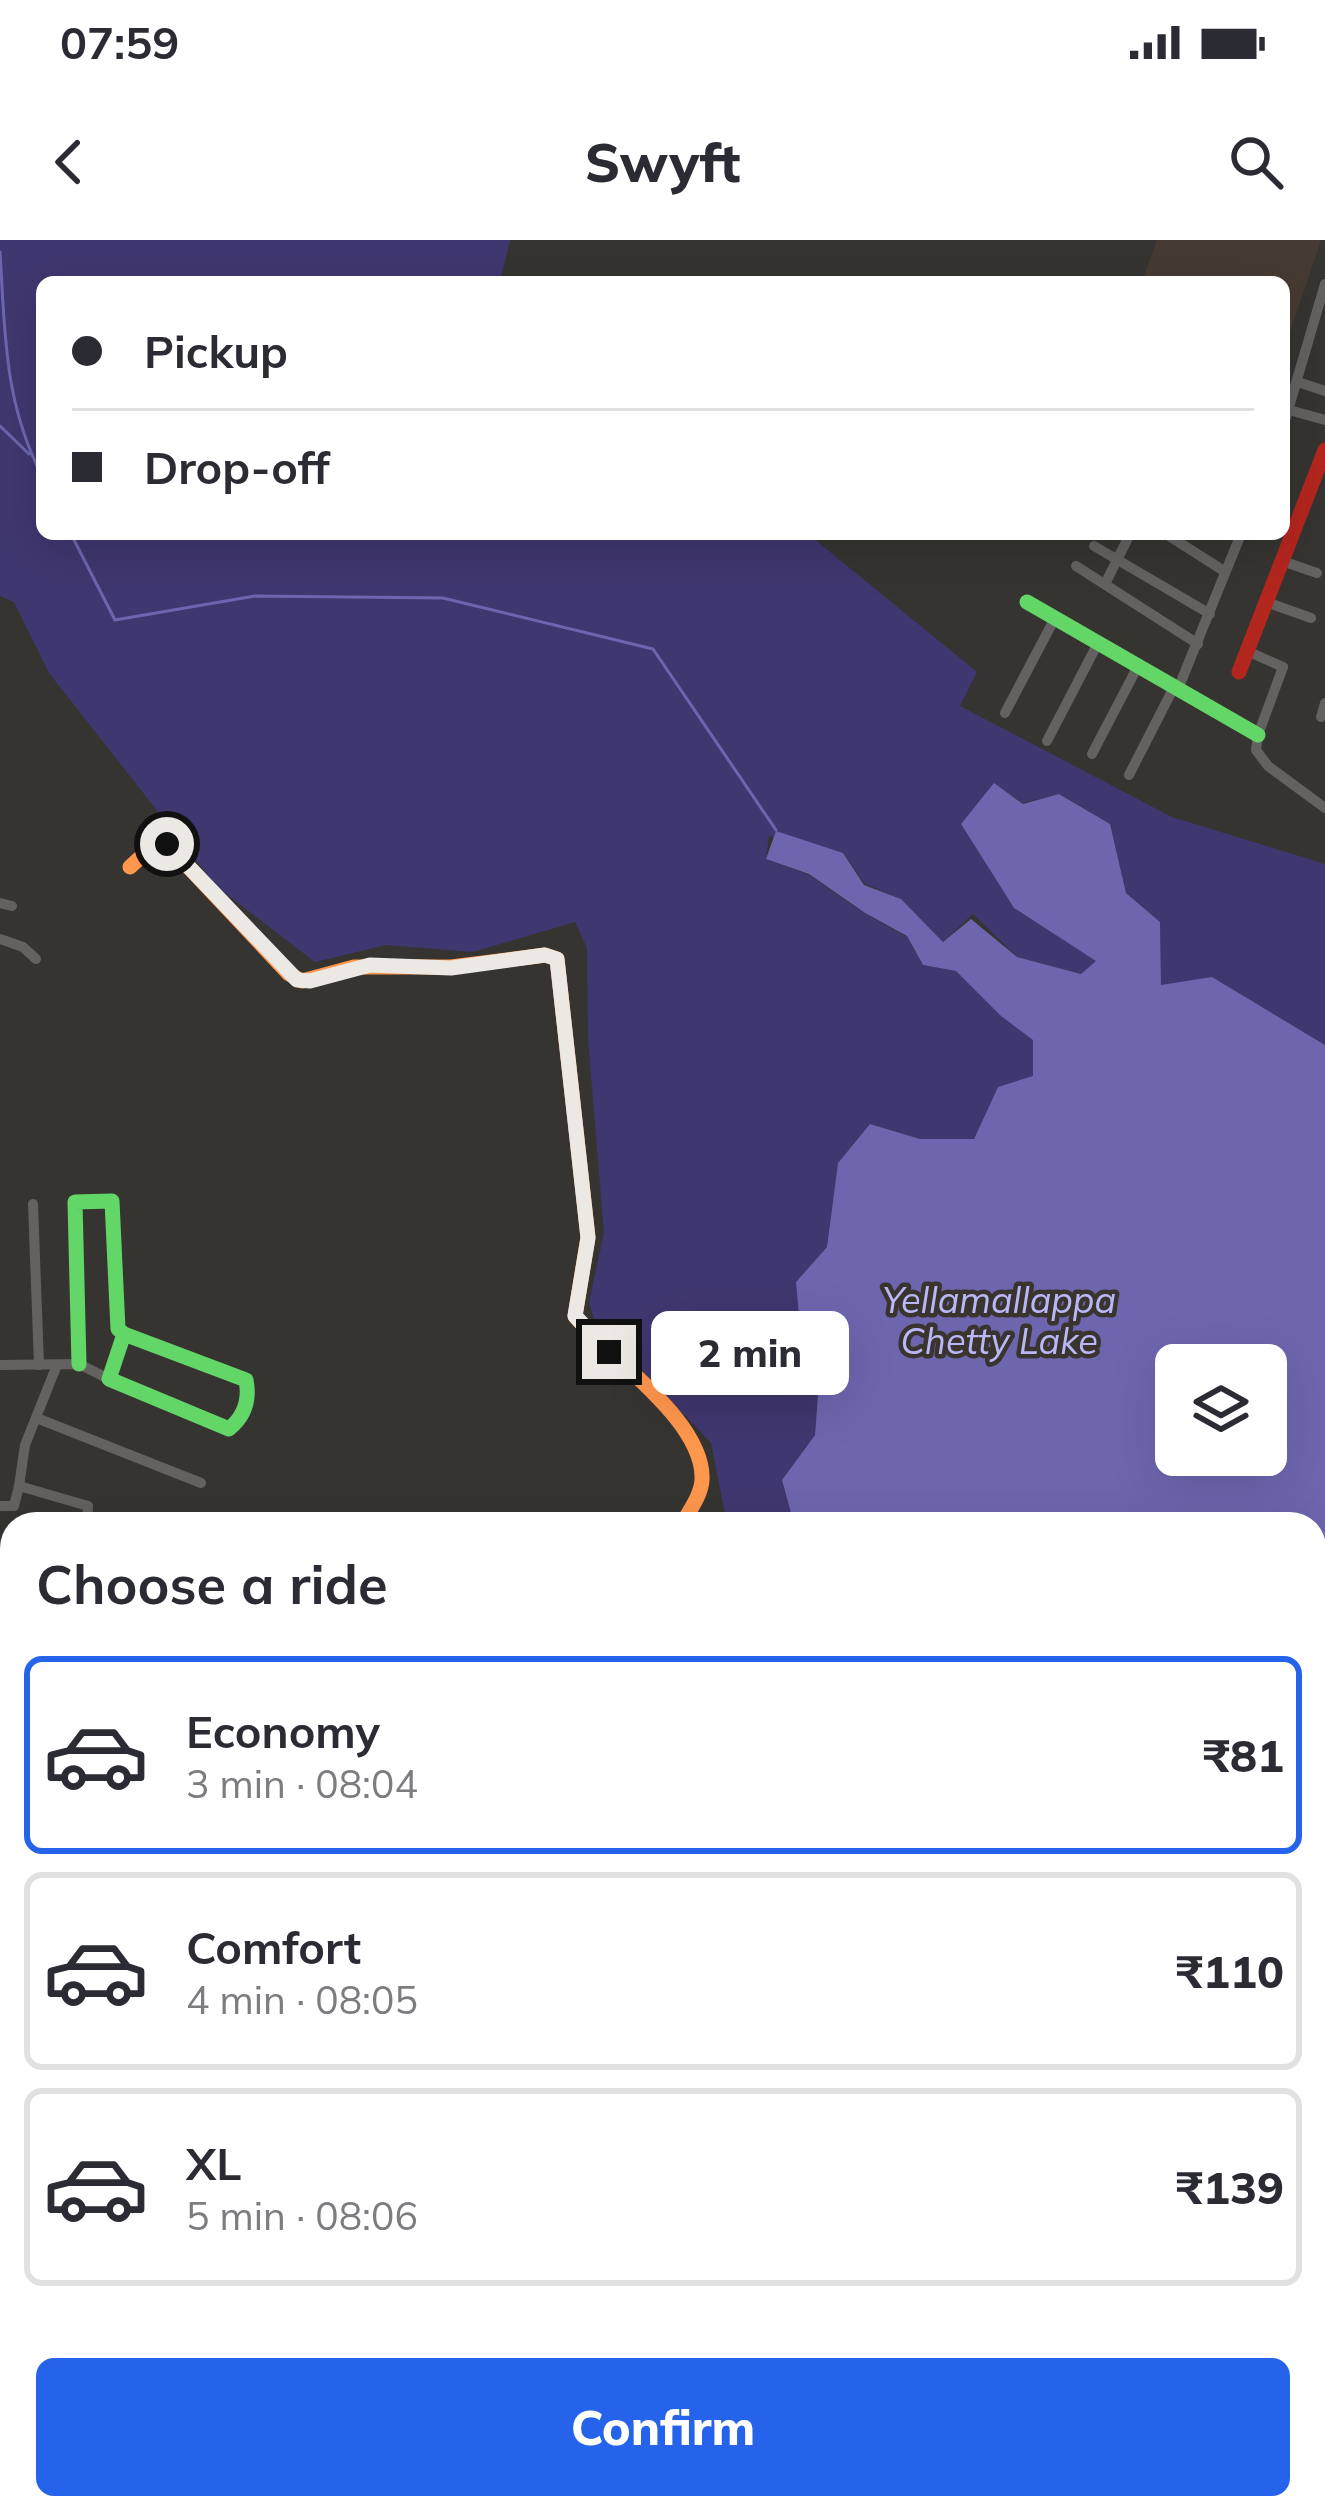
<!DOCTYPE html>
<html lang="en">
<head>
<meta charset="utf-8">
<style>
	:root { --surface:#fff; --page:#f2f2f3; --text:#2b2b33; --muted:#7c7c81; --line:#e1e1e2; --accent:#2563eb }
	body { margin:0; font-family:Mulish,sans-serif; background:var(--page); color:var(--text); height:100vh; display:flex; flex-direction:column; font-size:45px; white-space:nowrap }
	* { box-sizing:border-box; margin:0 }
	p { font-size:39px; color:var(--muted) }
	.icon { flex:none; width:66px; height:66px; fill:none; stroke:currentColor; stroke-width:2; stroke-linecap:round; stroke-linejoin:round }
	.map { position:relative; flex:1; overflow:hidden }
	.side { position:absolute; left:0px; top:1272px; width:1326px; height:1008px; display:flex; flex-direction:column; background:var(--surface); border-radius:36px 36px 0 0; box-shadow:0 12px 48px #0002 }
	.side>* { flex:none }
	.banner { position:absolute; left:36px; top:36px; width:1254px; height:264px; border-radius:18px; box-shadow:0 12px 48px #0002; display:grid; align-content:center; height:264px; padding:0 36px; background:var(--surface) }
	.fabs { position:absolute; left:1155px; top:1104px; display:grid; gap:24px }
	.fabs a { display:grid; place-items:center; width:132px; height:132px; border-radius:18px; background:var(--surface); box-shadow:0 12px 48px #0002; font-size:60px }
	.end { position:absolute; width:54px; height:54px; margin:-27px; border:15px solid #ece8e4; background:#111; box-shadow:0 0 0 6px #111 }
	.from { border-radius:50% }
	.bubble { position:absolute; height:84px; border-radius:18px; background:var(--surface); box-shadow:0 12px 48px #0002; font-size:39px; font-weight:800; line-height:84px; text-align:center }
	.banner b { display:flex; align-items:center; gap:42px; height:114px; font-size:45px }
	.banner b+b { border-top:3px solid var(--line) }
	.banner i { width:30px; height:30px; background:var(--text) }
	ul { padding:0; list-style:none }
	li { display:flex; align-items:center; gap:36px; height:198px; margin:0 24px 18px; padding:0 12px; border:6px solid var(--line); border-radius:18px }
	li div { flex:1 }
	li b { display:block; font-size:45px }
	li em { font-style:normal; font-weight:800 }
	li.current { border-color:var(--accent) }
	li>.icon { width:108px; height:108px; stroke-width:1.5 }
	h2 { padding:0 36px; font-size:54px; line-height:144px }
	.button { display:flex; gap:24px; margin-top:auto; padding:24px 36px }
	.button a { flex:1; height:138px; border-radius:18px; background:var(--accent); color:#fff; font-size:48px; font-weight:800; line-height:138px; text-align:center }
	.status { display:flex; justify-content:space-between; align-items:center; height:84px; padding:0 60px; background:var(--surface); direction:ltr }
	.status svg { height:33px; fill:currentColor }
	header { display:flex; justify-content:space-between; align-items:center; height:156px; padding:0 36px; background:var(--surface); font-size:54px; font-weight:800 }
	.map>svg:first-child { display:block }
	.built { fill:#453b32 }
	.green { fill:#3f376f }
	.water { fill:#6d66af; fill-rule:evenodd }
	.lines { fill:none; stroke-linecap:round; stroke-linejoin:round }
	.stream { stroke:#6d66af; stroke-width:3 }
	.street { stroke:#636261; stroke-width:10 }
	.fast { stroke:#63d668; stroke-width:15 }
	.slow { stroke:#ff974d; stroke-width:15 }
	.jam { stroke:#b3261e; stroke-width:15 }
	.route { stroke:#ece8e4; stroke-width:15 }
	.labels { text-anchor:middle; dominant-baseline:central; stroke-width:9; stroke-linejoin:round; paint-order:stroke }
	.water-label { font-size:36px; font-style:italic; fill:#bab7f9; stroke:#39342e }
</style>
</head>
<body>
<div class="status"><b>07:59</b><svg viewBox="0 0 49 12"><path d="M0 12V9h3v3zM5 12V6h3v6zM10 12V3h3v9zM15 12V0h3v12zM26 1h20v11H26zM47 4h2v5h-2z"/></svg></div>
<header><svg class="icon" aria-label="back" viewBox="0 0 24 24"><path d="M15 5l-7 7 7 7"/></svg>Swyft<svg class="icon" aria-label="search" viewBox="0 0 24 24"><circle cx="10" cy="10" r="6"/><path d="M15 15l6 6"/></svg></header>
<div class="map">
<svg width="1325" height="2280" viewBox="0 0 1325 2280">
	<rect width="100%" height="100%" fill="#363431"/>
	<!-- built -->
	<g class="built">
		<polygon points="1157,0 1321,0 1284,110 1284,42 1142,42"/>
		<polygon points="465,2268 733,2268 734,2280 466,2280"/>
	</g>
	<!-- green -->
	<polygon class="green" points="0,0 510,0 500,42 42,42 42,294 808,294 977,432 960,466 1172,577 1325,624 1325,805 1212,737 1161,746 1160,682 1126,653 1110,584 1060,554 1023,563 994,544 961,584 1014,668 1097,721 1081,734 1017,717 973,674 943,702 901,659 865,644 843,613 769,596 766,619 809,635 864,673 907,697 923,725 956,731 1001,776 1033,799 1033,837 998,847 974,899 920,899 870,884 838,923 827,1007 796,1042 801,1099 820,1111 815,1195 782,1240 794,1284 727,1284 711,1203 594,1079 589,1062 604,993 588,799 587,708 575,682 473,712 386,705 315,722 217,647 49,433 14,362 0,356"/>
	<!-- water -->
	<g class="water">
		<path d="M994,543l29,21 36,-10 51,30 16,69 34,29 1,63 51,-8 113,68v753l-11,7v-281h-520l-12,-44 33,-45 6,-84 -20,-11 -5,-58 31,-35 11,-84 32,-39 50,15h54l24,-52 35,-11v-36l-32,-24 -45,-45 -33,-6 -16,-29 -42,-23 -56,-39 -43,-15 10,-28 67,22 21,32 37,14 42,43 28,-23 46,38 64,17 15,-13 -82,-53 -53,-84zM1176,1125h90v90h-90z"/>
		<polygon points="1325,1656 1325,2280 782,2280 780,2268 1314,2268 1314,1662"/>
	</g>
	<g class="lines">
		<!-- stream -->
		<g class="stream">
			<path d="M0,12c5,81 4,150 42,224"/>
			<polyline points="0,186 29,214"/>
			<polyline points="71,294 115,380 255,356 443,358 653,409 776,590"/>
		</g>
		<!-- street -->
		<g class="street">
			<polyline points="1298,142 1325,151"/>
			<polyline points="1289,170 1325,180"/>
			<polyline points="1284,184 1325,44"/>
			<polyline points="1166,294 1224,331"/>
			<polyline points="1094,306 1210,374"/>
			<polyline points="1282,321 1317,333"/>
			<polyline points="1076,326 1198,404"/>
			<polyline points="1105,344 1130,294"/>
			<polyline points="1266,362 1311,378"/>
			<polyline points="1247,411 1283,427 1258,495 1256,510 1268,526 1325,568"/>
			<polyline points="1178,449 1241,294"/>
			<polyline points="1005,473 1055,378"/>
			<polyline points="1321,477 1325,463"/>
			<polyline points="1047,501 1098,403"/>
			<polyline points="1092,514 1138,426"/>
			<polyline points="1129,535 1174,447"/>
			<polyline points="0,663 12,666"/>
			<polyline points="0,699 23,707 36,719"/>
			<polyline points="33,964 39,1125"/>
			<polyline points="0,1125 79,1124 109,1139"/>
			<polyline points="39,1179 201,1243"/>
			<polyline points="19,1246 25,1205 57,1125"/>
			<polyline points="0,1266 14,1266 19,1246 88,1266 87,1284"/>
			<polyline points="0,1612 12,1614"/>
			<polyline points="0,1654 12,1656"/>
			<polyline points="0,1677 12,1679"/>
			<polyline points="0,1723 12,1726"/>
			<polyline points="0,1765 12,1767"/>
			<polyline points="0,1814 12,1816"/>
			<polyline points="0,1885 12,1856"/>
			<polyline points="0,1934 12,1935"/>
			<polyline points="0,1981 12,1981"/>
			<polyline points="12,2034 5,2074 12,2074"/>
			<polyline points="0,2095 12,2097"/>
			<polyline points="0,2188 6,2164 12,2159"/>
			<polyline points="302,2268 303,2280"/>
			<polyline points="455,2268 457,2280"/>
			<polyline points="0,2270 12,2267"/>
			<polyline points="267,2280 290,2268"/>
		</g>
		<!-- fast -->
		<g class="fast">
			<polyline points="1027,362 1258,495"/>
			<path d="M79,1124l-4,-162 37,-1 6,128 6,5 -15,45 120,50c16,-13 21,-29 17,-49l-122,-46"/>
			<polyline points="1314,1611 1325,1604"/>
		</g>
		<!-- slow -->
		<g class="slow">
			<path d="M130,627l26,-24 11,1 122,130 13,7 52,-14h97l94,-12 12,4 31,278 -13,79c35,43 130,105 127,164 -1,16 -13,31 -20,44"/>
			<polyline points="1314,1588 1325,1582"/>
			<polyline points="1314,1649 1325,1643"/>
			<polyline points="89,2280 110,2268"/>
			<polyline points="128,2280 150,2268"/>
			<polyline points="165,2280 186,2268"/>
			<polyline points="195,2280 217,2268"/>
		</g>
		<!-- jam -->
		<g class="jam">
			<polyline points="1239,432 1325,210"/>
			<polyline points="1314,1628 1325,1622"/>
		</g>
	</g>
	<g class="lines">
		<!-- route -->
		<polyline class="route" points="167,604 297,740 310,741 370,725 451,728 545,715 557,719 588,998 575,1076 609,1112"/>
	</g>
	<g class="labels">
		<!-- water labels -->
		<g class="water-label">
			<text x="999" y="1059">Yellamallappa<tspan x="999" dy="41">Chetty Lake</tspan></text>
		</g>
	</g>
</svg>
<div class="fabs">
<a><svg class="icon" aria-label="layers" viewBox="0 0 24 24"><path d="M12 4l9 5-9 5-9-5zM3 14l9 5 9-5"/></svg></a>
</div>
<i class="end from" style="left:167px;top:604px"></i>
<i class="end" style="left:609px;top:1112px"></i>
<div class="bubble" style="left:651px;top:1071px;width:198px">2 min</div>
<div class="banner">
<b><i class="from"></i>Pickup</b>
<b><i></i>Drop-off</b>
</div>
<section class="side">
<h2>Choose a ride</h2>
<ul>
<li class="current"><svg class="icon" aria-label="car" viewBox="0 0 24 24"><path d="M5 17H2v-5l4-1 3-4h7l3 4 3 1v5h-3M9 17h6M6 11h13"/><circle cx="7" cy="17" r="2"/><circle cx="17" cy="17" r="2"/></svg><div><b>Economy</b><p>3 min · 08:04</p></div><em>₹81</em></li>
<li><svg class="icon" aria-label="car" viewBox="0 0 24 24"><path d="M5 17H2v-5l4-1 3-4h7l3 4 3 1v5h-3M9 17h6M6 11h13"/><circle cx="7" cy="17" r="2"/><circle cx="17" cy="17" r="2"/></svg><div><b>Comfort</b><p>4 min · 08:05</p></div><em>₹110</em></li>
<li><svg class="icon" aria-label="car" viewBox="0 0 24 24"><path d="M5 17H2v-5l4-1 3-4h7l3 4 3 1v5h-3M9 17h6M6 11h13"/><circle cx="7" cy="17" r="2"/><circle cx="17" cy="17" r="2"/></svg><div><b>XL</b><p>5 min · 08:06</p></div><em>₹139</em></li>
</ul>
<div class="button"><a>Confirm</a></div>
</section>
</div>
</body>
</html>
